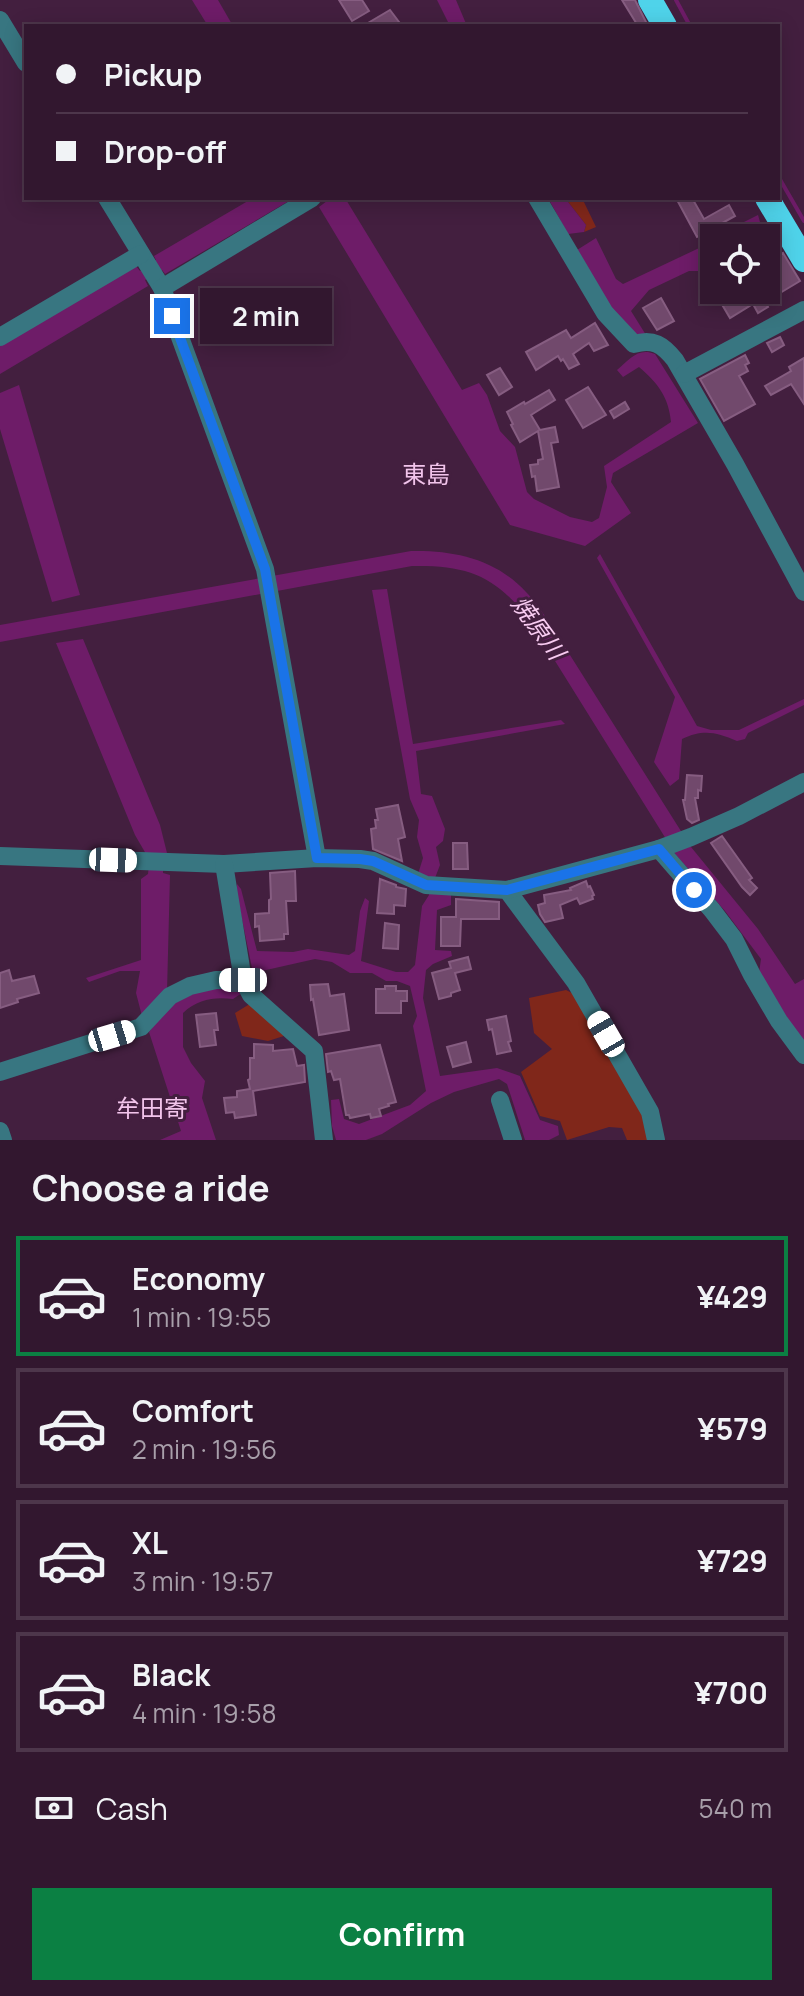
<!DOCTYPE html>
<html lang="en">
<head>
<meta charset="utf-8">
<style>
	:root { --surface:#32172f; --page:#3d243b; --text:#f1f3f6; --muted:#a89faa; --line:#4d364b; --accent:#0b8043 }
	body { margin:0; font-family:Manrope,"Noto Sans JP",sans-serif; background:var(--page); color:var(--text); height:100vh; display:flex; flex-direction:column; font-size:30px; white-space:nowrap }
	* { box-sizing:border-box; margin:0 }
	p { font-size:26px; color:var(--muted) }
	.icon { flex:none; width:44px; height:44px; fill:none; stroke:currentColor; stroke-width:2; stroke-linecap:round; stroke-linejoin:round }
	.map { position:relative; height:1140px; overflow:hidden }
	.side { display:flex; flex-direction:column; background:var(--surface); flex:1 }
	.side>* { flex:none }
	.top-card { position:absolute; left:24px; top:24px; width:756px; height:176px; border-radius:0px; box-shadow:0 4px 20px #0003,0 0 0 2px var(--line); display:grid; align-content:center; height:176px; padding:0 32px; background:var(--surface) }
	.buttons { position:absolute; left:700px; top:224px; display:grid; gap:16px }
	.buttons a { display:grid; place-items:center; width:80px; height:80px; border-radius:0px; background:var(--surface); box-shadow:0 4px 20px #0003,0 0 0 2px var(--line); font-size:40px }
	.end { position:absolute; width:36px; height:36px; margin:-18px; border:10px solid #1a73e8; background:#fff; box-shadow:0 0 0 4px #fff }
	.from { border-radius:50% }
	.bubble { position:absolute; height:56px; border-radius:0px; background:var(--surface); box-shadow:0 4px 20px #0003,0 0 0 2px var(--line); font-size:26px; font-weight:700; line-height:56px; text-align:center }
	.car { position:absolute; width:24px; height:48px; margin:-24px -12px; border-radius:10px; box-shadow:0 0 6px 2px #0007; background:linear-gradient(#fff 24%,#345 0 40%,#fff 0 76%,#345 0 86%,#fff 0) }
	.top-card b { display:flex; align-items:center; gap:28px; height:76px; font-size:30px }
	.top-card b+b { border-top:2px solid var(--line) }
	.top-card i { width:20px; height:20px; background:var(--text) }
	ul { padding:0; list-style:none }
	li { display:flex; align-items:center; gap:24px; height:120px; margin:0 16px 12px; padding:0 16px; border:4px solid var(--line); border-radius:0px }
	li div { flex:1 }
	li b { display:block; font-size:30px }
	li em { font-style:normal; font-weight:700 }
	li.selected { border-color:var(--accent) }
	li>.icon { width:72px; height:72px; stroke-width:1.5 }
	h2 { padding:0 32px; font-size:36px; line-height:96px }
	.pay { display:flex; align-items:center; gap:20px; height:88px; padding:0 32px; font-size:30px }
	.pay p { margin-inline-start:auto }
	.cta { display:flex; gap:16px; margin-top:auto; padding:16px 32px }
	.cta a { flex:1; height:92px; border-radius:0px; background:var(--accent); color:#fff; font-size:32px; font-weight:700; line-height:92px; text-align:center }
	.map>svg:first-child { display:block }
	.green { fill:#80271a }
	.water { fill:#6e1c68 }
	.lines { fill:none; stroke-linecap:round; stroke-linejoin:round }
	.stream { stroke:#6e1c68; stroke-width:4 }
	.building { fill:#71496c; stroke:#865d81; stroke-width:2 }
	.minor { stroke:#387681; stroke-width:18 }
	.highway { stroke:#4fd3ea; stroke-width:24 }
	.route { stroke:#1a73e8; stroke-width:10 }
	.labels { text-anchor:middle; dominant-baseline:central; stroke-width:6; stroke-linejoin:round; paint-order:stroke }
	.neighbourhood-label { font-size:24px; fill:#f2c4eb; stroke:#431f3f }
	.water-label { font-size:24px; font-style:italic; fill:#f9ccf2; stroke:#431f3f }
</style>
</head>
<body>
<div class="map">
<svg width="804" height="1140" viewBox="0 0 804 1140">
	<rect width="100%" height="100%" fill="#431f3f"/>
	<!-- green -->
	<g class="green">
		<polygon points="565,198 582,198 596,227 584,232 586,225"/>
		<polygon points="566,990 580,997 647,1114 650,1140 627,1140 622,1128 609,1127 567,1140 560,1121 540,1116 521,1072 552,1049 534,1033 529,998"/>
		<polygon points="253,1002 287,1035 268,1041 242,1036 235,1013"/>
	</g>
	<!-- water -->
	<g class="water">
		<polygon points="192,0 218,0 233,26 208,26"/>
		<polygon points="437,0 456,0 467,26 450,26"/>
		<polygon points="253,198 294,198 165,274 162,270 145,280 148,286 0,374 0,346 136,266 140,271 156,260 154,256"/>
		<path d="M331,198h14l117,192 17,-7 8,12 13,36 15,16 12,45 7,7 36,18 22,5 7,-4 8,-31 -3,-21 67,-44c-2,-24 -13,-39 -32,-55l-16,10 -6,-7c13,-11 21,-23 38,-16l43,69 -85,50 -2,9 20,31 -46,33 -75,-21 -191,-318z"/>
		<polygon points="548,198 565,198 586,225 584,232 568,234"/>
		<polygon points="758,215 760,222 747,238 718,238 738,225"/>
		<polygon points="596,238 616,279 623,284 714,241 714,265 707,271 689,271 649,290 631,311 646,335 631,337 605,300 577,250"/>
		<polygon points="19,385 80,595 52,602 0,429 0,393"/>
		<path d="M411,551c43,-1 85,8 115,41 8,8 13,17 20,25l145,230 67,82 37,55 9,-5v66l-45,-72 2,-14 -36,-48 -49,-56 -144,-231c-34,-47 -62,-59 -120,-58l-412,76v-17z"/>
		<path d="M600,554l97,172 14,4h28l65,-31v6l-56,28 -3,6 -8,2c-21,-9 -34,-12 -55,-2l-3,40 -9,7 -16,-24 21,-65 -78,-139z"/>
		<polygon points="387,589 413,744 561,720 565,724 416,751 421,794 432,796 445,829 443,841 436,847 440,865 435,878 451,894 451,905 437,910 435,950 451,951 452,956 433,964 426,970 423,998 440,1076 497,1068 520,1076 540,1120 558,1126 559,1135 549,1140 525,1140 507,1084 499,1079 454,1092 431,1103 382,1134 366,1140 336,1140 332,1126 331,1100 339,1099 344,1119 359,1124 410,1105 426,1091 413,1026 417,1016 410,986 397,981 386,981 372,973 350,973 332,962 315,959 253,973 236,890 237,884 241,889 257,951 293,952 308,949 349,955 355,951 360,911 365,898 369,901 361,961 396,972 408,972 415,965 422,906 429,895 428,879 418,874 423,858 417,837 419,820 410,799 372,590"/>
		<path d="M83,639l77,186 7,28h-4v20l7,2 -3,117 17,3 50,-12 8,10 -9,6c-19,-2 -35,0 -50,14v34l8,16 14,18 -3,17 14,42h-56l21,-9 -32,-99 9,-12 -16,-4 -6,-23 4,-22h-20l-31,11 -3,-4 55,-18v-81l7,-5 2,-20h-4l-11,-19 -79,-192z"/>
	</g>
	<g class="lines">
		<!-- stream -->
		<g class="stream">
			<polyline points="676,0 690,26"/>
			<polyline points="778,176 804,221"/>
		</g>
	</g>
	<!-- building -->
	<g class="building">
		<polygon points="339,0 362,0 369,11 352,21"/>
		<polygon points="622,0 635,0 648,26 638,26"/>
		<polygon points="390,10 402,26 363,26"/>
		<polygon points="676,198 692,198 704,219 729,205 735,216 697,237"/>
		<polygon points="783,253 800,281 765,302 768,307 758,313 753,304 730,318 717,296 727,290 766,290 766,264"/>
		<polygon points="661,298 674,321 657,330 643,308"/>
		<polygon points="595,323 608,345 594,351 589,343 573,354 579,364 569,369 563,359 561,361 558,356 536,370 526,352 566,330 571,338"/>
		<polygon points="780,337 784,345 772,352 767,343"/>
		<polygon points="745,355 749,363 745,365 748,371 739,376 755,404 724,421 700,379"/>
		<polygon points="804,358 804,404 791,384 771,395 765,386 791,371 789,367"/>
		<polygon points="500,368 512,387 499,395 487,375"/>
		<polygon points="588,387 606,415 583,428 566,400"/>
		<polygon points="549,390 555,400 531,415 540,430 555,427 558,442 551,443 559,487 537,491 535,476 532,477 530,465 538,464 538,460 543,459 538,431 520,442 511,425 513,424 507,412 524,402 525,404"/>
		<polygon points="625,402 629,409 614,418 610,411"/>
		<polygon points="687,775 702,776 701,791 698,790 698,798 695,798 699,820 692,823 687,819 683,800 685,800"/>
		<polygon points="398,805 405,837 398,839 402,861 373,849 371,829 376,828 375,820 378,820 376,809"/>
		<polygon points="722,836 752,878 749,880 757,888 750,895 742,887 711,843"/>
		<polygon points="453,843 467,843 468,869 453,869"/>
		<polygon points="295,871 296,901 286,901 288,934 284,934 284,939 260,941 259,926 255,927 255,914 269,913 269,900 271,899 270,873"/>
		<polygon points="380,879 396,885 396,887 406,889 405,906 394,905 394,914 377,913"/>
		<polygon points="586,881 588,887 590,886 594,895 592,896 593,899 580,904 577,898 560,905 563,918 545,922 540,914 538,905 545,903 544,895 571,890 570,888"/>
		<polygon points="456,899 499,902 499,919 461,919 460,946 441,946 441,917 456,917"/>
		<polygon points="385,923 399,925 398,949 383,948"/>
		<polygon points="468,957 471,969 455,973 460,990 451,993 451,996 439,999 432,973 451,968 449,962"/>
		<polygon points="9,970 12,981 34,976 39,993 17,999 18,1002 0,1008 0,973"/>
		<polygon points="328,984 330,996 344,994 349,1030 319,1035 313,999 311,1000 310,985"/>
		<polygon points="385,986 396,986 396,991 407,991 407,1001 401,1001 401,1013 376,1013 376,989 385,989"/>
		<polygon points="216,1013 218,1030 214,1030 216,1045 200,1047 196,1015"/>
		<polygon points="506,1016 511,1041 508,1042 511,1051 497,1054 492,1029 489,1030 487,1020"/>
		<polygon points="466,1042 471,1062 453,1067 447,1047"/>
		<polygon points="254,1044 273,1045 273,1051 293,1049 297,1066 304,1065 305,1082 253,1091 256,1115 235,1118 234,1112 226,1113 224,1098 237,1097 237,1091 250,1089 248,1080 250,1079 250,1058 254,1058"/>
		<polygon points="380,1045 396,1102 388,1104 389,1106 379,1109 381,1116 371,1118 370,1114 350,1118 349,1115 346,1115 340,1079 334,1080 331,1071 328,1072 326,1054"/>
	</g>
	<g class="lines">
		<!-- minor -->
		<g class="minor">
			<polyline points="0,20 26,63"/>
			<polyline points="107,198 162,288 265,569 317,858"/>
			<path d="M537,198l68,115 29,31c19,-6 29,1 41,16l60,104 69,128"/>
			<polyline points="162,288 312,198"/>
			<polyline points="0,337 141,254"/>
			<polyline points="684,374 804,310"/>
			<polyline points="659,849 712,910 734,939 752,975 779,1021 804,1055"/>
			<polyline points="0,856 224,864 317,858 360,859 373,861 426,885 507,890 576,983 650,1112 656,1140"/>
			<polyline points="224,864 243,980"/>
			<polyline points="507,890 659,849 691,837 739,816 804,782"/>
			<polyline points="0,1072 141,1027 170,996 190,986 216,980 243,980 251,995 314,1051 324,1140"/>
			<polyline points="500,1100 513,1140"/>
			<polyline points="0,1131 3,1140"/>
		</g>
		<!-- highway -->
		<g class="highway">
			<polyline points="650,0 665,26"/>
			<polyline points="767,198 804,260"/>
		</g>
	</g>
	<g class="lines">
		<!-- route -->
		<polyline class="route" points="172,316 265,569 317,858 360,859 373,861 426,885 507,890 659,849 694,890"/>
	</g>
	<g class="labels">
		<!-- neighbourhood labels -->
		<g class="neighbourhood-label">
			<text x="426" y="473">東島</text>
			<text x="152" y="1107">牟田寄</text>
		</g>
		<!-- water labels -->
		<g class="water-label">
			<text transform="translate(539 627) rotate(54)">焼原川</text>
		</g>
	</g>
</svg>
<div class="buttons">
<a><svg class="icon" aria-label="locate" viewBox="0 0 24 24"><circle cx="12" cy="12" r="6"/><path d="M12 2v4M12 18v4M2 12h4M18 12h4"/></svg></a>
</div>
<i class="end from" style="left:694px;top:890px"></i>
<i class="end" style="left:172px;top:316px"></i>
<div class="bubble" style="left:200px;top:288px;width:132px">2 min</div>
<i class="car" style="left:113px;top:860px;rotate:92deg"></i>
<i class="car" style="left:243px;top:980px;rotate:270deg"></i>
<i class="car" style="left:606px;top:1034px;rotate:330deg"></i>
<i class="car" style="left:112px;top:1036px;rotate:73deg"></i>
<div class="top-card">
<b><i class="from"></i>Pickup</b>
<b><i></i>Drop-off</b>
</div>
</div>
<section class="side">
<h2>Choose a ride</h2>
<ul>
<li class="selected"><svg class="icon" aria-label="car" viewBox="0 0 24 24"><path d="M5 17H2v-5l4-1 3-4h7l3 4 3 1v5h-3M9 17h6M6 11h13"/><circle cx="7" cy="17" r="2"/><circle cx="17" cy="17" r="2"/></svg><div><b>Economy</b><p>1 min · 19:55</p></div><em>¥429</em></li>
<li><svg class="icon" aria-label="car" viewBox="0 0 24 24"><path d="M5 17H2v-5l4-1 3-4h7l3 4 3 1v5h-3M9 17h6M6 11h13"/><circle cx="7" cy="17" r="2"/><circle cx="17" cy="17" r="2"/></svg><div><b>Comfort</b><p>2 min · 19:56</p></div><em>¥579</em></li>
<li><svg class="icon" aria-label="car" viewBox="0 0 24 24"><path d="M5 17H2v-5l4-1 3-4h7l3 4 3 1v5h-3M9 17h6M6 11h13"/><circle cx="7" cy="17" r="2"/><circle cx="17" cy="17" r="2"/></svg><div><b>XL</b><p>3 min · 19:57</p></div><em>¥729</em></li>
<li><svg class="icon" aria-label="car" viewBox="0 0 24 24"><path d="M5 17H2v-5l4-1 3-4h7l3 4 3 1v5h-3M9 17h6M6 11h13"/><circle cx="7" cy="17" r="2"/><circle cx="17" cy="17" r="2"/></svg><div><b>Black</b><p>4 min · 19:58</p></div><em>¥700</em></li>
</ul>
<div class="pay"><svg class="icon" aria-label="cash" viewBox="0 0 24 24"><path d="M3 7h18v10H3z"/><circle cx="12" cy="12" r="2"/></svg>Cash<p>540 m</p></div>
<div class="cta"><a>Confirm</a></div>
</section>
</body>
</html>
